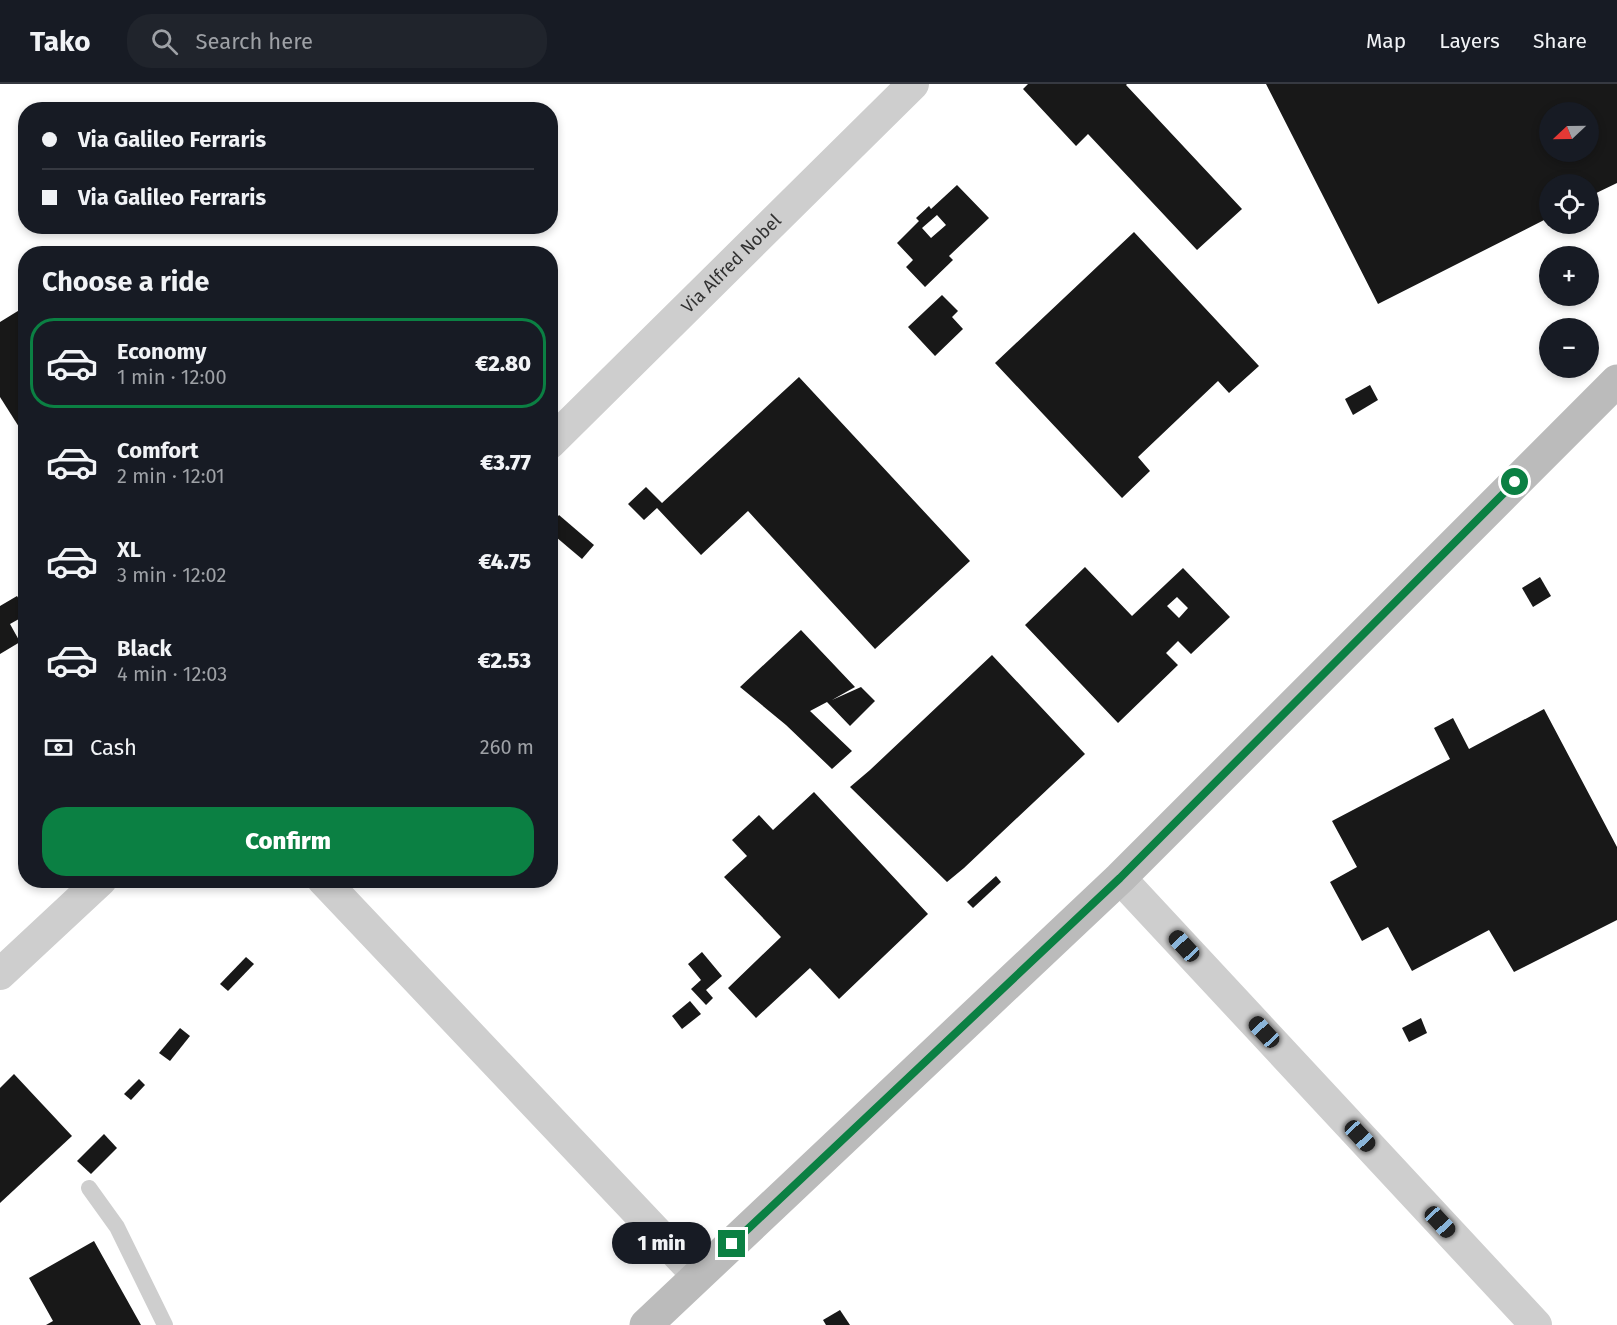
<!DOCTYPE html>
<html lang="en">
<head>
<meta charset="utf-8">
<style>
	:root { --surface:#171b24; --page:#20242c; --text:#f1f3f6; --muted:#9ea1a6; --line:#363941; --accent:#0b8043 }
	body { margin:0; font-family:"Fira Sans",sans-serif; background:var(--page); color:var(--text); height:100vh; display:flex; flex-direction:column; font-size:22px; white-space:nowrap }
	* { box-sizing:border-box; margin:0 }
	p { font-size:20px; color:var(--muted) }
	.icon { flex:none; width:33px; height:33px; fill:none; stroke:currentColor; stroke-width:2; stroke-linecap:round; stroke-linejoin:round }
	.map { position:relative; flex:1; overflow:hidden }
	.drawer { position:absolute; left:18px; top:162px; width:540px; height:642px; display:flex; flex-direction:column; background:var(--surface); border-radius:24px; box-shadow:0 3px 9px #0003 }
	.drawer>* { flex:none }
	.top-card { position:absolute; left:18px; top:18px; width:540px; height:132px; border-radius:24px; box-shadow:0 3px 9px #0003; display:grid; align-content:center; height:132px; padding:0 24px; background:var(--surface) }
	.needle { width:39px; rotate:248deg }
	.fabs { position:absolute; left:1539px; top:18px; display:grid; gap:12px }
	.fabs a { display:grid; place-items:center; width:60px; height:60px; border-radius:50%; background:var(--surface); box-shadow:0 3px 9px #0003; font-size:30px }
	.end { position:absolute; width:27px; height:27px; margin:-14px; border:8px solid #0b8043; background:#fff; box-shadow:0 0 0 3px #fff }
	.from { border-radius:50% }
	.bubble { position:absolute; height:42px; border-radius:21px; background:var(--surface); box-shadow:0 3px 9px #0003; font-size:20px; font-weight:800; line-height:42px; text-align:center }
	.car { position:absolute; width:18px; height:36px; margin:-18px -9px; border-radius:8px; box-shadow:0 0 4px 2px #0007; background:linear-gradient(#222 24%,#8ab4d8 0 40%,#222 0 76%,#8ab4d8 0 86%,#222 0) }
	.top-card b { display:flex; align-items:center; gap:21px; height:57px; font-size:22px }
	.top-card b+b { border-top:2px solid var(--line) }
	.top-card i { width:15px; height:15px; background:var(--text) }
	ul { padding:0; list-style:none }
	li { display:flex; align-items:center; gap:18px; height:90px; margin:0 12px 9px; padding:0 12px; border:3px solid transparent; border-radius:24px }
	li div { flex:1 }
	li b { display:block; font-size:22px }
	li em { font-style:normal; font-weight:800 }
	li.active { border-color:var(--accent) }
	li>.icon { width:54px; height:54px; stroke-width:1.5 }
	h2 { padding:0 24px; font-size:27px; line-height:72px }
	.pay { display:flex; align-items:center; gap:15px; height:66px; padding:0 24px; font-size:22px }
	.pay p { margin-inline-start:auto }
	.action { display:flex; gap:12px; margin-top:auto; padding:12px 24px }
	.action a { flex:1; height:69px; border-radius:24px; background:var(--accent); color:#fff; font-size:24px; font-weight:800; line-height:69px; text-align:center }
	header { display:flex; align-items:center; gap:36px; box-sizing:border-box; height:84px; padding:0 30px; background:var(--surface); border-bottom:2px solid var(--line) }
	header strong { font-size:28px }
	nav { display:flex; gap:33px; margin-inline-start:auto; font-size:21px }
	.search { width:420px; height:54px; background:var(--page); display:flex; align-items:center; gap:15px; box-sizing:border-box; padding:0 21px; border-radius:24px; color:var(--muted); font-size:22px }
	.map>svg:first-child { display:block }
	.building { fill:#181818; fill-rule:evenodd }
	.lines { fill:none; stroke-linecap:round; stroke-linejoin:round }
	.lane { stroke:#cecece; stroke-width:16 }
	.street { stroke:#cecece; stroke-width:32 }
	.secondary { stroke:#bbb; stroke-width:33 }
	.route { stroke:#0b8043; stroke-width:8 }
	.labels { text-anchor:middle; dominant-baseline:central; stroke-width:6; stroke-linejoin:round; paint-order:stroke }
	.street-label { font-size:18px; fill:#313131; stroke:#fff }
</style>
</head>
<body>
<header>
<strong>Tako</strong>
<div class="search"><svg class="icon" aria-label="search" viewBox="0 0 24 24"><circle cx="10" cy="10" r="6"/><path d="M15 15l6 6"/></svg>Search here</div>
<nav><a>Map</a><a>Layers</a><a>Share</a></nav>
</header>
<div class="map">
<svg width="1617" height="1241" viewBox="0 0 1617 1241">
	<rect width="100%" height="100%" fill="#fff"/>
	<!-- building -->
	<g class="building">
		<polygon points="1028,0 1127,0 1126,1 1242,125 1197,166 1088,50 1076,62 1023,5"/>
		<path d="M1266,0h351v99l-29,14v-13h-38v33l-172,87zM1550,28h38v40h-38z"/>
		<path d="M957,101l32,33 -40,38 4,4 -28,27 -19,-20 7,-7 -16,-17 22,-22 -3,-3 13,-12 2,3zM937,131l9,10 -15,13 -9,-10z"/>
		<polygon points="1134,148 1259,282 1229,309 1218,297 1138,373 1150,387 1122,414 995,279"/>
		<polygon points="942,211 958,227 952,233 963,245 935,272 908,243"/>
		<polygon points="26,222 26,354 0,313 0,238"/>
		<polygon points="799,293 970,477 875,565 748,427 701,471 657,424 644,436 628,420 646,403 662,419"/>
		<polygon points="1370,301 1378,316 1353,331 1345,315"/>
		<polygon points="559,431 594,461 582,475 550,448 550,441"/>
		<path d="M1085,483l47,49 51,-48 47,49 -39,37 -13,-13 -12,12 12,12 -60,58 -93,-98zM1177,513l11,11 -9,10 -12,-12z"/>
		<polygon points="1540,493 1551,512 1533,523 1522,504"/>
		<polygon points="17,512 26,526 26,531 10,540 20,558 0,570 0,522"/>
		<polygon points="801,546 855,603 832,616 861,603 875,617 850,642 827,618 810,627 852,667 832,685 786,641 740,603"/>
		<polygon points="992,571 1085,670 964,784 947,798 850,703 870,686"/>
		<polygon points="1544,625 1617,763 1617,836 1514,888 1489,846 1412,887 1388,843 1362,857 1330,798 1357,783 1332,737 1450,675 1434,644 1453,634 1469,665"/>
		<polygon points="814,708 928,830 839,915 810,884 756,934 728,904 781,853 724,793 747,772 732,756 759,731 773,746"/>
		<polygon points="996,792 1001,798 973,824 967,818"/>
		<polygon points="702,868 722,892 706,906 713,914 706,921 691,905 701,896 688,880"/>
		<polygon points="246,873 254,880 228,907 220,900"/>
		<polygon points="690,917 701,930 682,945 672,932"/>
		<polygon points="1421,934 1427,949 1409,958 1402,944"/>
		<polygon points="180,944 190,952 170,977 159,969"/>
		<polygon points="14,990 72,1052 0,1119 0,1004"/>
		<polygon points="139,995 145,1001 131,1016 124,1010"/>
		<polygon points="104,1050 117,1064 91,1090 77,1077"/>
		<polygon points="94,1157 141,1241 46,1241 53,1237 29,1194"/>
		<polygon points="840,1226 850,1241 826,1241 823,1236"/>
	</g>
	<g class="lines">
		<!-- lane -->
		<polyline class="lane" points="89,1104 117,1143 165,1241"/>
		<!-- street -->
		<g class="street">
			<path id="s1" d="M550,359l363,-359"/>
			<polyline points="1120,794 1536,1241"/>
			<polyline points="323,796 698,1192"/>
			<polyline points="0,890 101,796"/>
		</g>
		<!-- secondary -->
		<polyline class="secondary" points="646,1241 1120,794 1617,297"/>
	</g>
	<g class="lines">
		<!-- route -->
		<polyline class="route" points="732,1160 1120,794 1515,398"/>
	</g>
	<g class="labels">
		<!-- street labels -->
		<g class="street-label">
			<text stroke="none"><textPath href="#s1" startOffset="255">Via Alfred Nobel</textPath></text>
		</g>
	</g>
</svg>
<div class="fabs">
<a><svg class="needle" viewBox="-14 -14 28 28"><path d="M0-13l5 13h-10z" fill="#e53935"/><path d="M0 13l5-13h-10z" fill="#9ea1a6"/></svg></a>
<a><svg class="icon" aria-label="locate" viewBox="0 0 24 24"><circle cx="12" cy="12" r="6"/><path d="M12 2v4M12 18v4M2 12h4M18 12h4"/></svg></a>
<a>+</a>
<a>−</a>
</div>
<i class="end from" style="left:1515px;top:398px"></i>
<i class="end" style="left:732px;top:1160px"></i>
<div class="bubble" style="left:612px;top:1138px;width:99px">1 min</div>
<i class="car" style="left:1184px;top:862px;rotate:317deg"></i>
<i class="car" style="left:1264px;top:948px;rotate:317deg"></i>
<i class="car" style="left:1360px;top:1052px;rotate:137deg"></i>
<i class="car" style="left:1440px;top:1138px;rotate:137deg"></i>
<div class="top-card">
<b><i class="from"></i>Via Galileo Ferraris</b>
<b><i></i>Via Galileo Ferraris</b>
</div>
<section class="drawer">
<h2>Choose a ride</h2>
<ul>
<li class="active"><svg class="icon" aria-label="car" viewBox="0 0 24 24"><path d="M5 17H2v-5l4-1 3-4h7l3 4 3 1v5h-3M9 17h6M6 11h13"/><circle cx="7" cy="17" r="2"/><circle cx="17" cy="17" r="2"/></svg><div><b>Economy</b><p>1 min · 12:00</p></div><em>€2.80</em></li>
<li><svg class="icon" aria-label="car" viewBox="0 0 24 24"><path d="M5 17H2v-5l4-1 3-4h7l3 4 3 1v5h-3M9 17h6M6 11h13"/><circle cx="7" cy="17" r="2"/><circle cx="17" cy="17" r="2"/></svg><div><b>Comfort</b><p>2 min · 12:01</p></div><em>€3.77</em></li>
<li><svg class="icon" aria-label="car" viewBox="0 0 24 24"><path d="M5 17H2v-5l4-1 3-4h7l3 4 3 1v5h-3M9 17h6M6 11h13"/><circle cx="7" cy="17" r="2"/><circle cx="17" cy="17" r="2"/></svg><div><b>XL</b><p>3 min · 12:02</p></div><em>€4.75</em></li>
<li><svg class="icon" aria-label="car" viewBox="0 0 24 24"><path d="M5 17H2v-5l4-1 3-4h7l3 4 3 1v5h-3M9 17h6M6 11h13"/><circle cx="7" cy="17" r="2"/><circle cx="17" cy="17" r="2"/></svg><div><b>Black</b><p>4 min · 12:03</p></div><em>€2.53</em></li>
</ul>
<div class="pay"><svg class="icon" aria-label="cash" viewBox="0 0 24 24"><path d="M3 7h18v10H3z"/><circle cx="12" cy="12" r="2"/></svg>Cash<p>260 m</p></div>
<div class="action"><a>Confirm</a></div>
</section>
</div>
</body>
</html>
